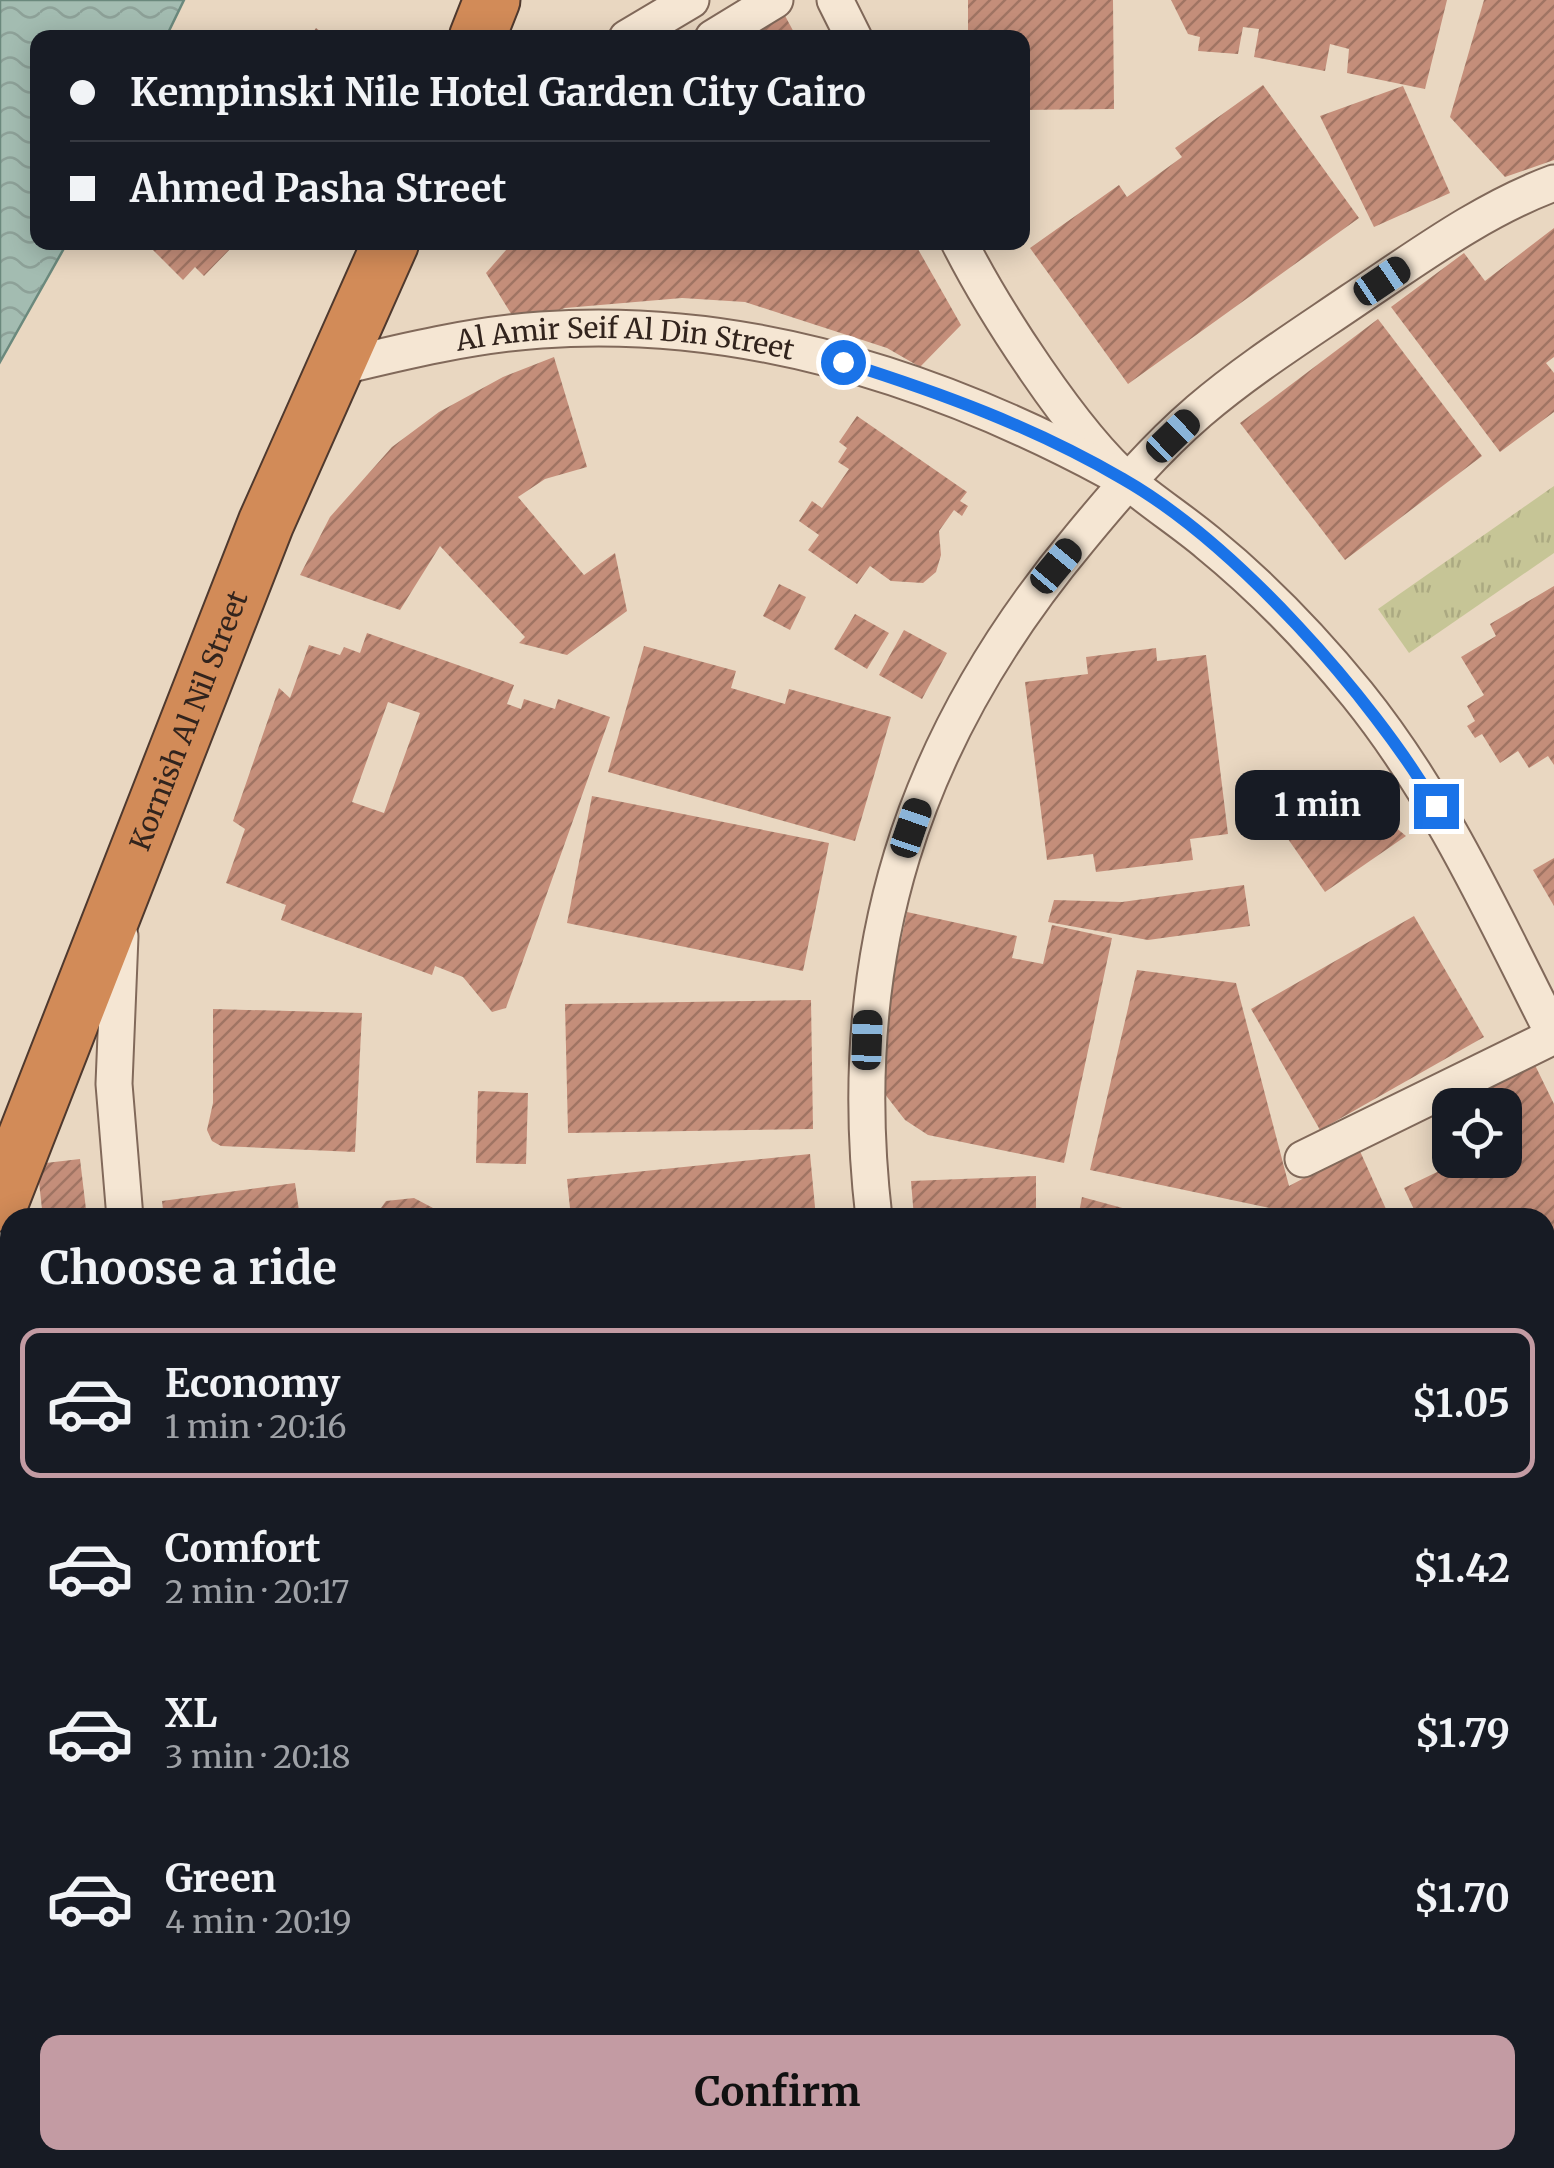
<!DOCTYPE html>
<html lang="en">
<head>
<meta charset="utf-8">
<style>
	:root { --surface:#171b24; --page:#20242c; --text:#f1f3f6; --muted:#9ea1a6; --line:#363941; --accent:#c39ba3 }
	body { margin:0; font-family:Merriweather,serif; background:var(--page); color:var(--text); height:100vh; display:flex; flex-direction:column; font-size:38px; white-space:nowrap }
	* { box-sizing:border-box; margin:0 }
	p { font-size:32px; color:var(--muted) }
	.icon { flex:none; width:55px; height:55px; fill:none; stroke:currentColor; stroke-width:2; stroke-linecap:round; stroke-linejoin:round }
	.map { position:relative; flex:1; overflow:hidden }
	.side { position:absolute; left:0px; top:1208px; width:1555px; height:962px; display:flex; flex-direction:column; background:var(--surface); border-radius:30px 30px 0 0; box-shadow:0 5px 25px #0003 }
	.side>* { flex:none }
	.hud { position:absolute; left:30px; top:30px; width:1000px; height:220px; border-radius:20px; box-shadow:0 5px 25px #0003; display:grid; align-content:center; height:220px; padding:0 40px; background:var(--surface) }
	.fabs { position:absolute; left:1432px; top:1088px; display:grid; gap:20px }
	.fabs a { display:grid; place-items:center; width:90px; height:90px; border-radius:20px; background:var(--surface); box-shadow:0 5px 25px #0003; font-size:50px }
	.end { position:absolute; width:45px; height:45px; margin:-22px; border:12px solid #1a73e8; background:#fff; box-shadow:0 0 0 5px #fff }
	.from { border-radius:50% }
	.bubble { position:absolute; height:70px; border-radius:20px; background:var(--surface); box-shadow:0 5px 25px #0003; font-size:32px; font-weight:700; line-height:70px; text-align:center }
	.car { position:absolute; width:30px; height:60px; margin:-30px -15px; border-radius:12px; box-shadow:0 0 8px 2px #0007; background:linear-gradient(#222 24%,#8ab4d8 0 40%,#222 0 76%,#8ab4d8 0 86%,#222 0) }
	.hud b { display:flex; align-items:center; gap:35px; height:95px; font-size:38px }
	.hud b+b { border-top:2px solid var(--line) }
	.hud i { width:25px; height:25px; background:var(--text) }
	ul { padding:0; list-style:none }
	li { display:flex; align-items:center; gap:30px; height:150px; margin:0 20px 15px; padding:0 20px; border:5px solid transparent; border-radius:20px }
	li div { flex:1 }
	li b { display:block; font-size:38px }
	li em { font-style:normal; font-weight:700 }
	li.active { border-color:var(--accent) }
	li>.icon { width:90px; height:90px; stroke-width:1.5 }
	h2 { padding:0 40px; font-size:45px; line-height:120px }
	.cta { display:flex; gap:20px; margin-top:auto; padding:20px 40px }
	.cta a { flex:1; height:115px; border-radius:20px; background:var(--accent); color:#111; font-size:40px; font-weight:700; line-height:115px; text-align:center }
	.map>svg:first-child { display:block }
	.grass { fill:url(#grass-tufts) }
	.water { fill:url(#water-waves); stroke:#6b897d; stroke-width:2.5 }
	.building { fill:url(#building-hatch); fill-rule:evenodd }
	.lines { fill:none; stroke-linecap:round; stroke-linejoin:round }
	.street-casing { stroke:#81695a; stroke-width:39 }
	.highway-casing { stroke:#4f392e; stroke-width:59 }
	.street { stroke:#f5e6d3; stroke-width:35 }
	.highway { stroke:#d28b58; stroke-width:55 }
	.route { stroke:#1a73e8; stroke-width:12 }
	.labels { text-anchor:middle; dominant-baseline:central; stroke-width:8; stroke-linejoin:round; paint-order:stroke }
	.street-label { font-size:28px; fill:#32241d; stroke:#f1e3d0 }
</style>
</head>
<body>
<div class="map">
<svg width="1554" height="2168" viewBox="0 0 1554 2168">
	<defs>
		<pattern id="grass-tufts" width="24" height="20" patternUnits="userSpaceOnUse" patternTransform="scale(2.5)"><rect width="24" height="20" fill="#c6c596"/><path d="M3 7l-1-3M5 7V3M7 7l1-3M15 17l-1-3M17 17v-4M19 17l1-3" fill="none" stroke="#aba981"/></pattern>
		<pattern id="water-waves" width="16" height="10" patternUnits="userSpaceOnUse" patternTransform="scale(2.5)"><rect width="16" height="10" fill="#a3bcb1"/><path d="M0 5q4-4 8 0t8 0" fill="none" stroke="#8da198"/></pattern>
		<pattern id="building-hatch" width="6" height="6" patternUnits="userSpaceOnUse" patternTransform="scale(2.5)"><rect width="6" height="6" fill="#c48e7a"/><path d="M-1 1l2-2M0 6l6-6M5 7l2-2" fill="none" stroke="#a07463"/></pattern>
	</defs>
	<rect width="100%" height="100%" fill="#e9d7c1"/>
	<!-- grass -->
	<polygon class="grass" points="1554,486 1554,553 1409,653 1378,609"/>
	<!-- water -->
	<polygon class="water" points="0,0 184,0 166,37 38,38 38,242 67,243 0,362"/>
	<!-- building -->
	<g class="building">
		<polygon points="968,0 1113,0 1114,109 1022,110 1022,38 968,38"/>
		<polygon points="1171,0 1447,0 1425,89 1347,73 1349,49 1330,44 1325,71 1254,57 1259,29 1243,27 1238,54 1198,51 1200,37 1188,34"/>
		<polygon points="1484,0 1554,0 1554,160 1505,177 1450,117"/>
		<polygon points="783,12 797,38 746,38"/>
		<polygon points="316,28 329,38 309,38"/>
		<polygon points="1263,85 1359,218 1128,384 1030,248 1119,185 1127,197 1182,157 1175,148"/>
		<polygon points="1403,86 1450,193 1374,227 1320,116"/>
		<polygon points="1554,228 1554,357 1546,363 1554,373 1554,412 1500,452 1391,307 1464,253 1485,281"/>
		<polygon points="145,242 237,242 204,276 195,267 183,280"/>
		<polygon points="513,242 914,242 961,325 920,367 887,348 745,302 682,298 565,308 518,325 486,273"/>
		<polygon points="1378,319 1482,456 1345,560 1240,423"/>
		<polygon points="554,357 587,467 545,479 518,497 584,575 615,553 627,611 567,655 519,643 525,637 440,546 400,610 300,575 330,517 392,447 439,412 503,377"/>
		<polygon points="857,416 967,492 960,501 968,506 962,516 954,510 939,531 941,555 936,572 923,583 891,581 870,566 857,584 808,550 819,535 799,521 812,501 822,508 849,469 838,462 847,448 839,442"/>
		<polygon points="779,584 806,597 790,630 763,616"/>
		<polygon points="1554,586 1554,765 1548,756 1529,768 1518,751 1500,763 1482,734 1475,738 1467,726 1475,721 1467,706 1484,695 1461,657 1496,636 1490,624"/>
		<polygon points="855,614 889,633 867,669 834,649"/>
		<polygon points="904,630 947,653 922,699 879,675"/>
		<path d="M367,633l147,52 -7,19 14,5 3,-10 31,10 3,-10 52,18 -104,291 -14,4 -29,-35 -28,-11 -3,9 -151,-55 5,-15 -60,-22 19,-54 -12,-8 46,-133 11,10 19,-53 31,10 4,-8 16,6zM388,702l32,11 -36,100 -32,-11z"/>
		<polygon points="644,646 736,671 731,688 785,704 789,689 891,717 855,841 608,772"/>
		<polygon points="1156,648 1157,661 1206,655 1228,834 1190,839 1193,860 1096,872 1093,854 1047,860 1025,682 1088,674 1086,657"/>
		<polygon points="1328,772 1406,836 1325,892 1281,829"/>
		<polygon points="592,796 829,843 803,971 567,923"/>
		<polygon points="1554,858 1554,906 1533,870"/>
		<polygon points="1244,885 1250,926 1148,940 1048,922 1054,900 1122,902"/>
		<polygon points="907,912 1017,936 1012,958 1043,964 1052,925 1112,938 1064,1163 928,1135 905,1120 884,1093 877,1053"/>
		<polygon points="1414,916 1484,1037 1320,1130 1251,1009"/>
		<polygon points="1137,970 1236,983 1289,1186 1359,1149 1390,1218 1276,1218 1279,1210 1090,1170"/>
		<polygon points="811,1000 813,1129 568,1133 565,1004"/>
		<polygon points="213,1009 362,1013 355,1152 221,1146 212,1141 207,1130 213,1103"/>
		<polygon points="1532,1059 1554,1104 1554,1343 1545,1347 1545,1218 1418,1218 1404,1188 1462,1160 1505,1160 1505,1105 1450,1105 1450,1140 1433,1105"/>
		<polygon points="478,1091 528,1093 526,1164 476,1163"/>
		<polygon points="810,1154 816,1218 571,1218 567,1179"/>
		<polygon points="80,1159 87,1218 24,1218 23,1211 42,1209 37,1164"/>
		<polygon points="1036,1176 1036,1218 914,1218 911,1181"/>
		<polygon points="295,1183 300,1218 164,1218 162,1201"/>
		<polygon points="1082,1197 1152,1216 1151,1218 1078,1218"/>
		<polygon points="414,1198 433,1208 434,1218 374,1218 386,1201"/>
		<polygon points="10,1328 10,1494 0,1501 0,1352"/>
		<polygon points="1554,1418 1554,1530 1545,1528 1545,1432 1547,1421"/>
		<polygon points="10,1544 10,2160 327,2160 325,2168 0,2168 0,1548"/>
		<polygon points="1545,1626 1554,1628 1554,1712 1546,1742"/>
		<rect x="1545" y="1819" width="9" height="100"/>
		<polygon points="1545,1975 1554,1981 1554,2060 1548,2069"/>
		<polygon points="1545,2148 1554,2153 1554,2168 1456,2168 1461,2160 1545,2160"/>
		<polygon points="345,2160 542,2160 551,2168 344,2168"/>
		<polygon points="669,2160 757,2160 755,2168 677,2168"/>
		<polygon points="867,2160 1012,2160 1030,2168 864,2168"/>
		<polygon points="1287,2160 1410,2160 1406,2168 1283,2168"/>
	</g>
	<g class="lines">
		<!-- street casing -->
		<g class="street-casing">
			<g id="street">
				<polyline points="835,0 854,38"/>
				<polyline points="627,38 691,0"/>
				<polyline points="713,38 775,0"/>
				<path d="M959,242c35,69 114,192 171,241 25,21 53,39 78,60 54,44 105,97 149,151 84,104 137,223 197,341"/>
				<path id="s1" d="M339,367c66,-16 133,-32 202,-37 199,-14 393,47 568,141"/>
				<polyline points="120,936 114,1084 125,1218"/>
				<polyline points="1303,1159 1554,1036"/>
				<path d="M874,1218c-31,-262 37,-478 206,-680 37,-45 75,-89 119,-127 48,-41 100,-74 153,-110 65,-43 129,-91 202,-118"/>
				<polyline points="1545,1604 1554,1605"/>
				<polyline points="0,1614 10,1610"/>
				<polyline points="1545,2124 1554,2129"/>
				<polyline points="564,2160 572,2168"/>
				<polyline points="798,2168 802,2160"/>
			</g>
		</g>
		<!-- highway casing -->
		<g class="highway-casing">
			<g id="highway">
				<polyline points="477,38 492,0"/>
				<path id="s2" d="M0,1203l266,-680 125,-281"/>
			</g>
		</g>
		<!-- street -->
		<use href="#street" class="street"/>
		<!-- highway -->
		<use href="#highway" class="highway"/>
	</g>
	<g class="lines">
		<!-- route -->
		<path class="route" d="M843,362c98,31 191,65 280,117 112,64 248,217 313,327"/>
	</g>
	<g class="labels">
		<!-- street labels -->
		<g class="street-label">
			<text stroke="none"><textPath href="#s1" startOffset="290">Al Amir Seif Al Din Street</textPath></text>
			<text stroke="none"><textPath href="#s2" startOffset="518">Kornish Al Nil Street</textPath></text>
		</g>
	</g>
</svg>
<div class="fabs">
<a><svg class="icon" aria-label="locate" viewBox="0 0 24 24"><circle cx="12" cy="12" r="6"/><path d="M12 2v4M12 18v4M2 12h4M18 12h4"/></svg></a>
</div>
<i class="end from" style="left:843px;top:362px"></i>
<i class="end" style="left:1436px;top:806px"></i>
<div class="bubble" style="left:1235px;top:770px;width:165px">1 min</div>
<i class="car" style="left:1382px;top:281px;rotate:56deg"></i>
<i class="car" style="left:1173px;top:436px;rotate:46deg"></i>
<i class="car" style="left:1056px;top:566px;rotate:40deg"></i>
<i class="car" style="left:911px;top:828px;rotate:19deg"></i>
<i class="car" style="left:867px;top:1040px;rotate:2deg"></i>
<div class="hud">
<b><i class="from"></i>Kempinski Nile Hotel Garden City Cairo</b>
<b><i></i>Ahmed Pasha Street</b>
</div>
<section class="side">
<h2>Choose a ride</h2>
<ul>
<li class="active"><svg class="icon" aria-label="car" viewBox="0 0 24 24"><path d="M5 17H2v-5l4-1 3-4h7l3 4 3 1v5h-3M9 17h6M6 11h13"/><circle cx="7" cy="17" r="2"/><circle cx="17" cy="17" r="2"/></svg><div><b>Economy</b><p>1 min · 20:16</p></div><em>$1.05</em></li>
<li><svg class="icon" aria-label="car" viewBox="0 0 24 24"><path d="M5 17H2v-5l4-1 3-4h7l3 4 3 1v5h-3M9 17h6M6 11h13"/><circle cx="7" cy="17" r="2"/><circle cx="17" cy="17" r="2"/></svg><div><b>Comfort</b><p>2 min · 20:17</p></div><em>$1.42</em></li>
<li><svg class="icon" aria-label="car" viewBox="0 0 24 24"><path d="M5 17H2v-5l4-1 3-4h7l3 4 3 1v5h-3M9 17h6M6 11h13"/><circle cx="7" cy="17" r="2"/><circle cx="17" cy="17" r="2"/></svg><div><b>XL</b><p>3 min · 20:18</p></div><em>$1.79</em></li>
<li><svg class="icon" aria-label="car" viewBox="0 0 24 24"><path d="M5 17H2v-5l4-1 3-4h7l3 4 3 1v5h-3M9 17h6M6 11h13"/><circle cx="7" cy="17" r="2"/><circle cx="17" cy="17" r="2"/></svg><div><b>Green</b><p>4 min · 20:19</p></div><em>$1.70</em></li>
</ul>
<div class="cta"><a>Confirm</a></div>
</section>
</div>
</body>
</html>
